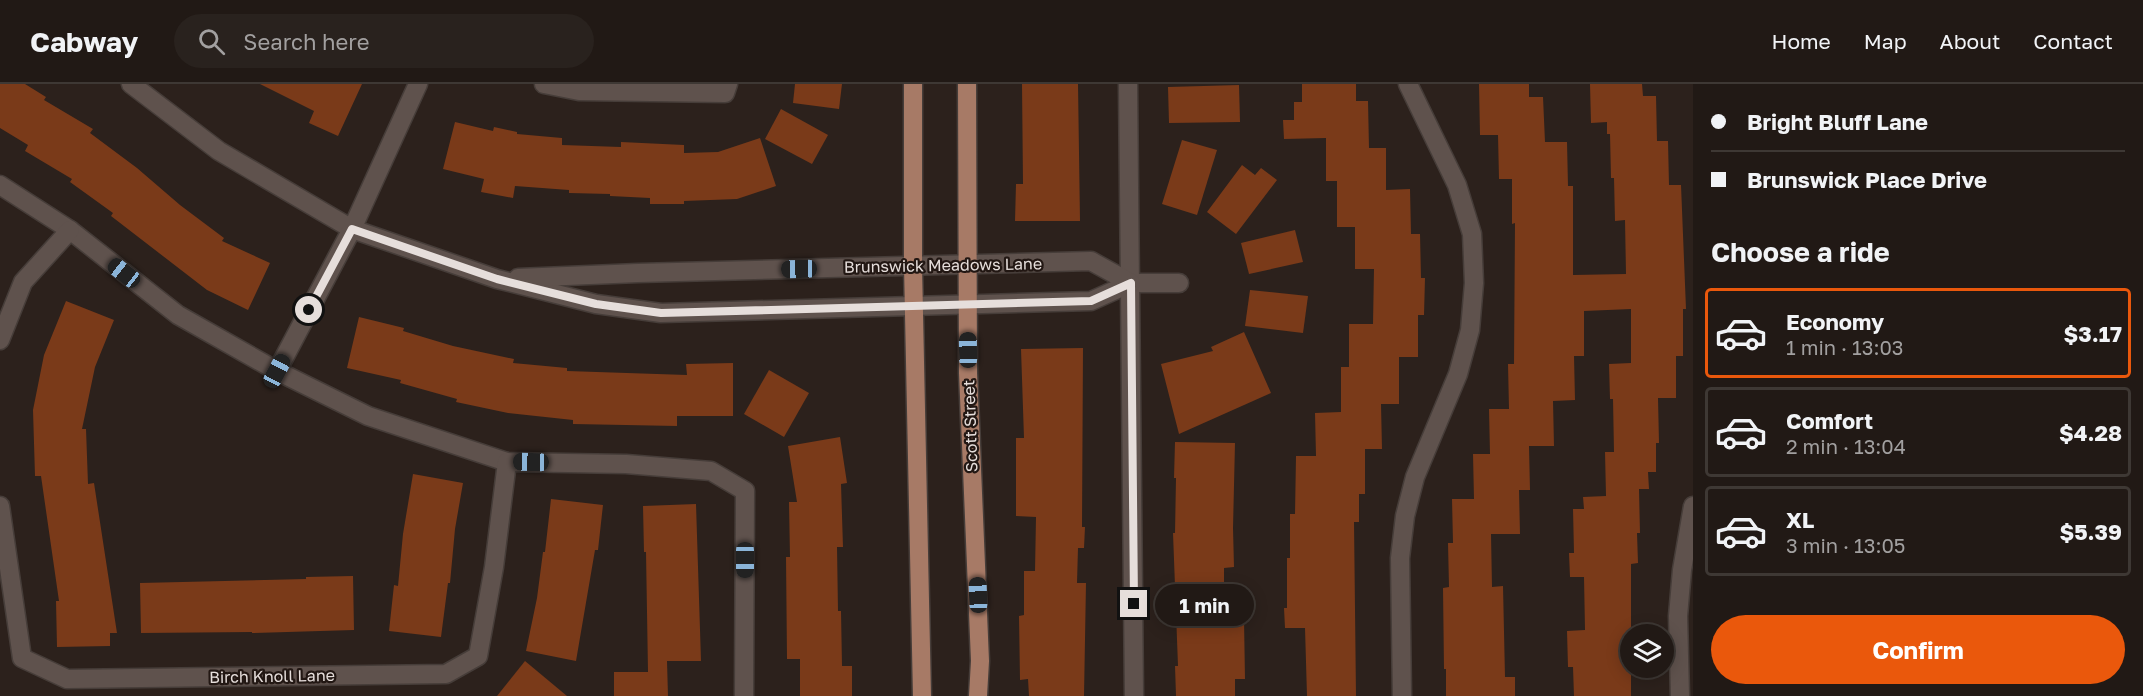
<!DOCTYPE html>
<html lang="en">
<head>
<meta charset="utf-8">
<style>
	:root { --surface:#211915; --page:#29221e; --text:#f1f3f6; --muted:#a2a0a0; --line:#3e3834; --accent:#ea580c }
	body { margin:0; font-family:"Golos Text",sans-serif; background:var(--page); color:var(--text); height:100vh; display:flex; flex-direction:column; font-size:22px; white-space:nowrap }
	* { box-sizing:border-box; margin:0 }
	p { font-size:20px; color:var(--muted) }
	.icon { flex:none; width:33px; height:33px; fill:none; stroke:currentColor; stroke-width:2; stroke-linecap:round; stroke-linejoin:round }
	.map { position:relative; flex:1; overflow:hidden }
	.sheet { display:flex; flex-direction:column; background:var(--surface); width:450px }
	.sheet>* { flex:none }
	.guide { display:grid; align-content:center; height:132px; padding:0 18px; background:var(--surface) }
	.fabs { position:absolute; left:1620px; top:540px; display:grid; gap:12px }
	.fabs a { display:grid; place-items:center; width:54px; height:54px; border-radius:50%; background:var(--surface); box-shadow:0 3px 15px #0003,0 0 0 2px var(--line); font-size:30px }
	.end { position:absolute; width:27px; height:27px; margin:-14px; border:8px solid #e6dedb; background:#111; box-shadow:0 0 0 3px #111 }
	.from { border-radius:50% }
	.bubble { position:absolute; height:42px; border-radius:21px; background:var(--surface); box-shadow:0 3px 15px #0003,0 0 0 2px var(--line); font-size:20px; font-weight:700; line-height:42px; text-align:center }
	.car { position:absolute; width:18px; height:36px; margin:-18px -9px; border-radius:8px; box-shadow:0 0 4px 2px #0007; background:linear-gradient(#222 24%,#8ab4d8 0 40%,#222 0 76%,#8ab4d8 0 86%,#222 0) }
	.guide b { display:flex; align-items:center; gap:21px; height:57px; font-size:22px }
	.guide b+b { border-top:2px solid var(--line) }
	.guide i { width:15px; height:15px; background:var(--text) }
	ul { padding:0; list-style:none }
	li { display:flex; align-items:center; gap:18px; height:90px; margin:0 12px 9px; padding:0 6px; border:3px solid var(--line); border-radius:6px }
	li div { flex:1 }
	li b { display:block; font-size:22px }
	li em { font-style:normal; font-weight:700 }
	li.on { border-color:var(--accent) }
	li>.icon { width:54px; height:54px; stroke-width:1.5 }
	h2 { padding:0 18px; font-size:27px; line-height:72px }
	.button { display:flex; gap:12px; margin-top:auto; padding:12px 18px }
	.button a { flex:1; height:69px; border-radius:36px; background:var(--accent); color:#fff; font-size:24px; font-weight:700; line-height:69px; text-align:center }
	header { display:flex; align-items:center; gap:36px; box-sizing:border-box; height:84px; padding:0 30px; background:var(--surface); border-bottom:2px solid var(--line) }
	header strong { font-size:28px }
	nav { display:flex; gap:33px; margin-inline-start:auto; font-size:21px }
	.search { width:420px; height:54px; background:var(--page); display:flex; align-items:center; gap:15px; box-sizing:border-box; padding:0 21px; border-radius:33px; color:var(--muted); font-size:22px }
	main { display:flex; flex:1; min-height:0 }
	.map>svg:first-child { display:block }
	.building { fill:#7a3a19 }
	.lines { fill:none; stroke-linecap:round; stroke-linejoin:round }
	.minor-casing { stroke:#463d39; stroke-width:21 }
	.major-casing { stroke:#463d39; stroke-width:21 }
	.minor { stroke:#5f524d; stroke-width:18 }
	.major { stroke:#a77a66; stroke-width:18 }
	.route { stroke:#e6dedb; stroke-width:8 }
	.labels { text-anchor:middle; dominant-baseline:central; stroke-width:4.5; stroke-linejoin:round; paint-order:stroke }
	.street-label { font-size:16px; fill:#e6dedb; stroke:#221713 }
</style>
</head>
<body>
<header>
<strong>Cabway</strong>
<div class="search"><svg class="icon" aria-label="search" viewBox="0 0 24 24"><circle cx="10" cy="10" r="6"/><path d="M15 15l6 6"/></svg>Search here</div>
<nav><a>Home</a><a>Map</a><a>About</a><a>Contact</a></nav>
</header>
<main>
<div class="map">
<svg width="1693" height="612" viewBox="0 0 1693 612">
	<rect width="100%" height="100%" fill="#2c211c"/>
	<!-- building -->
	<g class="building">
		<polygon points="0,0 25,0 46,13 44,16 93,45 90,49 137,84 180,121 224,154 222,157 270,179 248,226 207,206 111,132 113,129 70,98 72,95 25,67 28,61 0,44"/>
		<polygon points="260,0 362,0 338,52 309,39 314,27"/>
		<polygon points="795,0 842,0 839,25 793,19"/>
		<polygon points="1022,0 1078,0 1080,137 1015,137 1016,100 1023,100"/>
		<polygon points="1302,0 1356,0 1356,17 1368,17 1369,64 1386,64 1386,106 1410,105 1411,150 1420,150 1421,194 1425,194 1424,231 1418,231 1418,273 1399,273 1399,320 1381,320 1382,365 1365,365 1365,410 1359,410 1359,438 1354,438 1356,612 1307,612 1305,544 1285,544 1284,524 1287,524 1287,474 1290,474 1290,430 1295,430 1296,372 1316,372 1315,329 1341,328 1341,283 1349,283 1349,240 1373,240 1374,185 1355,185 1355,143 1337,143 1337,97 1326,97 1326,54 1284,55 1283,36 1294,36 1294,18 1302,18"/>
		<polygon points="1479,0 1529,0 1529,13 1543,13 1545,58 1567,58 1568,102 1573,102 1573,191 1626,190 1625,136 1615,137 1614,94 1611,94 1610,50 1607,50 1607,38 1591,39 1590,0 1642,0 1643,12 1656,12 1657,57 1668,57 1669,101 1681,101 1686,225 1683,225 1683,272 1676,272 1676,314 1658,314 1659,359 1656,359 1656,388 1648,388 1649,405 1639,405 1640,449 1637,449 1638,479 1631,480 1631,612 1574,612 1573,583 1568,583 1567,547 1585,546 1584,493 1570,493 1569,469 1574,469 1573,425 1584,425 1583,413 1606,412 1605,368 1614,368 1613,315 1610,315 1609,280 1631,279 1631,225 1584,227 1584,272 1574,272 1575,316 1553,317 1554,362 1529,362 1530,406 1519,406 1520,450 1491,450 1492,503 1503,502 1505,593 1515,593 1515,612 1446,612 1446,585 1444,585 1443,504 1449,503 1448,459 1453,459 1452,415 1474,415 1473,370 1490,370 1489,325 1509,325 1508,280 1514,280 1515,139 1512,140 1512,95 1499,95 1498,51 1480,51"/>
		<polygon points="1239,1 1240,38 1169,39 1168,3"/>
		<polygon points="781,25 828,51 812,80 765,55"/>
		<polygon points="455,38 493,47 494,43 517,48 517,50 562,54 562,61 621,63 621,58 684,61 684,69 718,68 760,54 776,102 737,115 684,117 684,120 650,120 650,114 610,112 610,110 569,109 569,106 515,102 513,114 481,108 484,95 443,85"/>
		<polygon points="1182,56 1217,66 1197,131 1162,120"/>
		<polygon points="1242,81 1255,91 1261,84 1277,96 1236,150 1207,128"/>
		<polygon points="1295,146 1303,178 1249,190 1241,159"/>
		<polygon points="1250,206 1308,212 1303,249 1245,242"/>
		<polygon points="66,217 114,236 95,283 82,345 86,345 88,400 94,399 117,549 110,549 110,562 57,563 56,517 59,517 41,392 35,392 33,326 44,271"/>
		<polygon points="359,233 404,244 403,247 453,262 514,275 513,279 567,284 567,287 687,291 686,280 733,279 733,332 677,332 677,342 573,340 573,336 508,329 456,318 457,315 400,299 401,296 347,284"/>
		<polygon points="1244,248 1271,309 1179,350 1161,280 1213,267 1211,263"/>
		<polygon points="1083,264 1082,443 1085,443 1084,464 1078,464 1077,499 1086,499 1084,612 1029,612 1028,595 1020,596 1019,532 1024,531 1024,487 1035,487 1036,433 1016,432 1016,354 1024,354 1021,265"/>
		<polygon points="769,286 809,309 784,353 744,330"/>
		<polygon points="840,353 847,399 841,400 843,463 837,463 838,527 841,527 842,582 852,582 852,612 800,612 800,575 787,575 786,473 790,473 789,418 797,418 788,362"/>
		<polygon points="1175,358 1235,359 1233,444 1234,483 1224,484 1224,536 1244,535 1245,595 1235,595 1235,612 1176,612 1175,582 1178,582 1173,449 1175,449 1176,394 1174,394"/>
		<polygon points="413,390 463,399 455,445 450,499 448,499 441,553 389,547 394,501 398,502 403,450"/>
		<polygon points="551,415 603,421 598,466 595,466 576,577 526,567 537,514 543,468 545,468"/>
		<polygon points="696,420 701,577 667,577 668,612 614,612 614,588 648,588 646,468 644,468 643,422"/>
		<polygon points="353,492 354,546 252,549 252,548 141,549 140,499 306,495 306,493"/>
		<polygon points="525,577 567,612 497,612"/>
	</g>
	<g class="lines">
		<!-- minor casing -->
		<g class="minor-casing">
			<g id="minor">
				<polyline points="131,0 219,67 352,145 497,195 596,220 661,229 1091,217 1131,199 1179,199"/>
				<polyline points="544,0 579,7 725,9 728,0"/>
				<polyline points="1128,0 1134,612"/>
				<polyline points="0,101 70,146 178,231 277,287 368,332 507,378 626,380 711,387 745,407 744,612"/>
				<polyline points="518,194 638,189 1091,177 1131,199"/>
				<polyline points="0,256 23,198 70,146"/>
				<polyline points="277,287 352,145 418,0"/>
				<polyline points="0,422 22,574 67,595 446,590 478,572 494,483 507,378"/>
				<polyline points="1402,612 1400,474 1405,432 1415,393 1458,290 1470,246 1474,199 1472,150 1457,101 1408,0"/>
				<polyline points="1680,612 1678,532 1682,486 1693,422"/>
			</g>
		</g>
		<!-- major casing -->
		<g class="major-casing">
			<g id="major">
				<polyline points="913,0 913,182 922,612"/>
				<polyline points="967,0 968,289 980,577 978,612"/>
			</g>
		</g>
		<!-- minor -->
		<use href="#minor" class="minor"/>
		<!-- major -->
		<use href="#major" class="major"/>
	</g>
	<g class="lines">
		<!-- route -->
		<polyline class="route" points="309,226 352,145 497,195 596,220 661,229 1091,217 1131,199 1134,520"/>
	</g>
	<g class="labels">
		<!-- street labels -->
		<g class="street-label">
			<text transform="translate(943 181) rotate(-1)">Brunswick Meadows Lane</text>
			<text transform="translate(970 342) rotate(-92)">Scott Street</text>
			<text transform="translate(272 592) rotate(-1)">Birch Knoll Lane</text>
		</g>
	</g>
</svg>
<div class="fabs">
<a><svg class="icon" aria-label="layers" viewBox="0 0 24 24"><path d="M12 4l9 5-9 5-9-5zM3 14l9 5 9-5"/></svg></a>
</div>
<i class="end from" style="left:309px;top:226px"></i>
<i class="end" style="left:1134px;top:520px"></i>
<div class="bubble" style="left:1155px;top:500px;width:99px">1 min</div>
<i class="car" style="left:799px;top:185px;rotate:269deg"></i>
<i class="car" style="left:124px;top:189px;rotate:308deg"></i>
<i class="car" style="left:968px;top:266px;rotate:359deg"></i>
<i class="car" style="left:277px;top:287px;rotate:28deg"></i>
<i class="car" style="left:531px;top:378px;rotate:271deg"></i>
<i class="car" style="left:745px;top:476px;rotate:180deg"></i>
<i class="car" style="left:978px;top:511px;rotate:358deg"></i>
</div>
<section class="sheet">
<div class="guide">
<b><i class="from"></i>Bright Bluff Lane</b>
<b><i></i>Brunswick Place Drive</b>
</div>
<h2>Choose a ride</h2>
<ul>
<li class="on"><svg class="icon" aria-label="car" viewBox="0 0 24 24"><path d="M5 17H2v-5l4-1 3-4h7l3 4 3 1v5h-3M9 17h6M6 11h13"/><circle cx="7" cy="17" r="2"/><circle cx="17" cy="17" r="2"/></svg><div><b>Economy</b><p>1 min · 13:03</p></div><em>$3.17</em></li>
<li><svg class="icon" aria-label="car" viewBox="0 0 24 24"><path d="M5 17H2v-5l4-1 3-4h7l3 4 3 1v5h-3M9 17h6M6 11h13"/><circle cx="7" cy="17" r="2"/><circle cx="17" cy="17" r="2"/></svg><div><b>Comfort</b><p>2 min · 13:04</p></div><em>$4.28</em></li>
<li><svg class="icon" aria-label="car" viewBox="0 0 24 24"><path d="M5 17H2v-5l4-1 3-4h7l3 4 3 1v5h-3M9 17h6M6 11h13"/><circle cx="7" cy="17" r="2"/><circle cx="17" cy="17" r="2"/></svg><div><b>XL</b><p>3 min · 13:05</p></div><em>$5.39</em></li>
</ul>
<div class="button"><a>Confirm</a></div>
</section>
</main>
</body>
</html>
